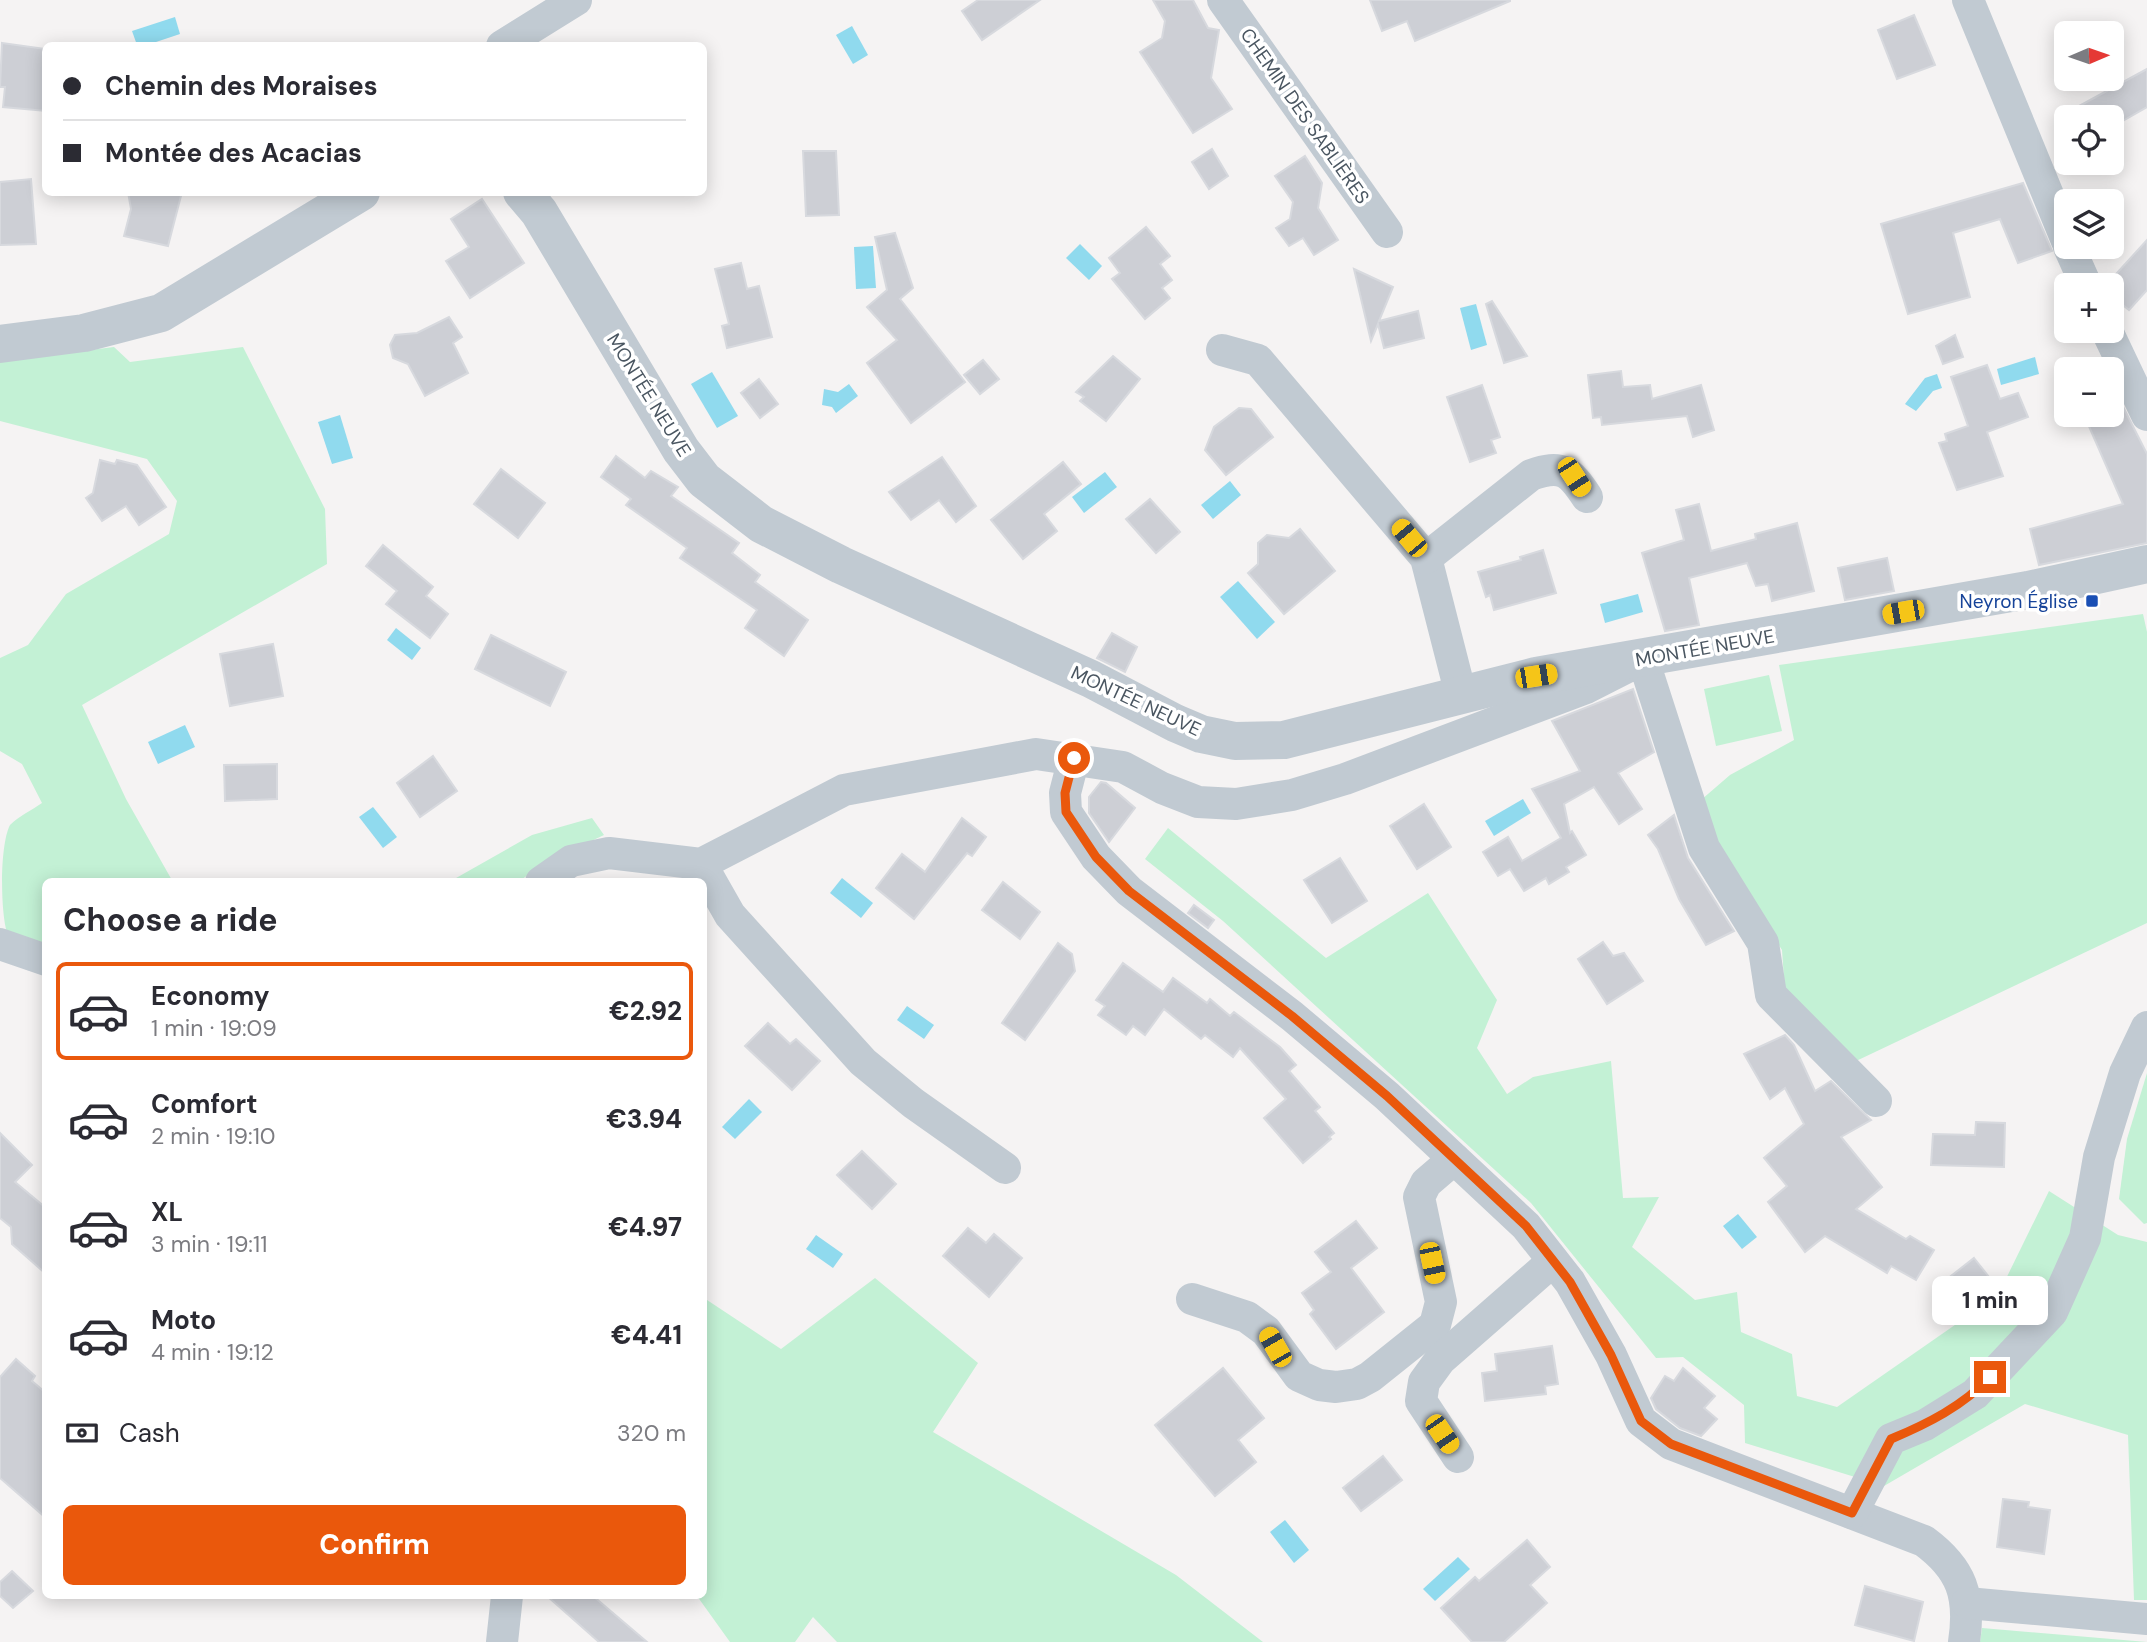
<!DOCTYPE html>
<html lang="en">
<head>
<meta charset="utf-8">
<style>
	:root { --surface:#fff; --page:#f7f7f7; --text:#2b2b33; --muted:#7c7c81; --line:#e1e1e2; --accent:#ea580c }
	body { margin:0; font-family:"DM Sans",sans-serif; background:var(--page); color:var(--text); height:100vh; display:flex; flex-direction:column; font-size:26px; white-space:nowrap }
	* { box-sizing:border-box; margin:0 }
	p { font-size:23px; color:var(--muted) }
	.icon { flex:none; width:38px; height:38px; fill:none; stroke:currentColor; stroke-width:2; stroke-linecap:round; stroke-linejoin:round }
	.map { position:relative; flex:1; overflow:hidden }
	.details { position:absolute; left:42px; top:878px; width:665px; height:721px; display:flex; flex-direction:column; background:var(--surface); border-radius:10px; box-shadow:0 4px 18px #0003 }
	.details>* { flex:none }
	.guide { position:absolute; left:42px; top:42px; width:665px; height:154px; border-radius:10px; box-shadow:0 4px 18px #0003; display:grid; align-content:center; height:154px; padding:0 21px; background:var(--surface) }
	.needle { width:46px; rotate:88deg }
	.buttons { position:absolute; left:2054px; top:21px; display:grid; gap:14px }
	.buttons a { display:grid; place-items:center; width:70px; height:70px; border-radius:10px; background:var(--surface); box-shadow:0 4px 18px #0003; font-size:35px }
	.end { position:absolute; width:32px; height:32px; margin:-16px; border:9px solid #ea580c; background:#fff; box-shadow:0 0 0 4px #fff }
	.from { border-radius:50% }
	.bubble { position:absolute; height:49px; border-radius:10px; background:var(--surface); box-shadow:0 4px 18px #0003; font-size:23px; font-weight:800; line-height:49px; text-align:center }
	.car { position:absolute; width:21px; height:42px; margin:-21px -10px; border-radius:9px; box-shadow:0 0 5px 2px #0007; background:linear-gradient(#f5c518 24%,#345 0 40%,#f5c518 0 76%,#345 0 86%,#f5c518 0) }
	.guide b { display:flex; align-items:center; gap:24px; height:66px; font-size:26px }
	.guide b+b { border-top:2px solid var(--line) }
	.guide i { width:18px; height:18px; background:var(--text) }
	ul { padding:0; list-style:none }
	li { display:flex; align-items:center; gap:21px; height:98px; margin:0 14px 10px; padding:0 7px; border:4px solid transparent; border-radius:10px }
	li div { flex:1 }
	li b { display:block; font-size:26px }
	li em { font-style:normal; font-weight:800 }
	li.on { border-color:var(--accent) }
	li>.icon { width:63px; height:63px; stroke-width:1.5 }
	h2 { padding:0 21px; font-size:32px; line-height:84px }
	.pay { display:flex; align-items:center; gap:18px; height:77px; padding:0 21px; font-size:26px }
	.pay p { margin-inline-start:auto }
	.cta { display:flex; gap:14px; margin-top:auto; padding:14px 21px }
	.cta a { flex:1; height:80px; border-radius:10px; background:var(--accent); color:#fff; font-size:28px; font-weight:800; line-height:80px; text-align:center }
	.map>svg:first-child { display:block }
	.green { fill:#c3f1d5 }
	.water { fill:#90daee }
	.building { fill:#cdcfd5; stroke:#d7d9de; stroke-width:2 }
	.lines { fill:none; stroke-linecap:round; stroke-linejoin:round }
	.minor { stroke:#c1cad2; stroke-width:32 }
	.tertiary { stroke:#c1cad2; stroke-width:38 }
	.route { stroke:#ea580c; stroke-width:9 }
	.transit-dot { fill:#1a4fb4; stroke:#fff; stroke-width:2.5 }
	.labels { text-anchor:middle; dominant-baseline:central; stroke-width:7; stroke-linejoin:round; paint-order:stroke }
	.street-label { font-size:19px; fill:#4a5661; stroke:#fff }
	.transit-label { font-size:19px; fill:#164399; stroke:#fff; text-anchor:end }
</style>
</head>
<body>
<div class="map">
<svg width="2147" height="1642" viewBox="0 0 2147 1642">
	<rect width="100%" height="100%" fill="#f5f3f3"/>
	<!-- green -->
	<g class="green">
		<path d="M114,347l16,15 113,-15 82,162 2,55 -245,141 44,94 47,83h-127l-1,62 -38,-11c-7,-24 -7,-89 3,-108 9,-9 22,-15 32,-22l-20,-39 -22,-13v-93l28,-13 38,-51 103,-60 8,-33 -30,-42 -147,-38v-60z"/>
		<polygon points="2143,614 2147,632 2147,923 1854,1062 1785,993 1782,950 1721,856 1701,800 1730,775 1794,740 1779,665"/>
		<polygon points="1769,675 1782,731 1716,746 1704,689"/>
		<polygon points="592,818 604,835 545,863 518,882 449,882 532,835"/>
		<polygon points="1168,828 1326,958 1428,893 1497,1000 1477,1048 1507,1094 1533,1077 1611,1061 1623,1198 1659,1197 1632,1247 1695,1300 1737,1292 1741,1332 1792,1354 1797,1396 1837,1407 1998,1295 2049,1191 2118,1235 2147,1242 2147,1600 2134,1600 2128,1435 2025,1404 1884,1486 1745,1443 1744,1405 1683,1357 1656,1358 1531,1203 1223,921 1145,859"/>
		<polygon points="2147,1073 2147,1223 2144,1224 2119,1199 2127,1139"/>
		<polygon points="875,1278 978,1363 933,1432 1176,1575 1263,1642 837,1642 813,1617 795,1642 730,1642 697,1596 704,1596 704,1298 781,1349"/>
		<polygon points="1982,1628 2147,1642 1980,1642"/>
	</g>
	<!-- water -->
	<g class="water">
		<polygon points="175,17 180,34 147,45 137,45 132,31"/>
		<polygon points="852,26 868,55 853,64 836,35"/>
		<polygon points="1080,244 1102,266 1089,280 1066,258"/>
		<polygon points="873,246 876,288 856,289 854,247"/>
		<polygon points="1476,304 1487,345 1471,350 1460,308"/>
		<polygon points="2035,357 2039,374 2001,385 1997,369"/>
		<polygon points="712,372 738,416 717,428 691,384"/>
		<polygon points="1937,374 1942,388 1933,391 1916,411 1905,404 1925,378"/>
		<polygon points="849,384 858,396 836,413 832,407 822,405 824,389 838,392"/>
		<polygon points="340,415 353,458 332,464 318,422"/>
		<polygon points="1105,472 1117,487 1084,513 1072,497"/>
		<polygon points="1230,481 1241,495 1213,519 1201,505"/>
		<polygon points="1238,581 1275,622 1257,639 1220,597"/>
		<polygon points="1638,594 1643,612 1605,623 1600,604"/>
		<polygon points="396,628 421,648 412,660 387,640"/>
		<polygon points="185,725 195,747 158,764 148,742"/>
		<polygon points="1523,799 1531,813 1494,836 1485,821"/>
		<polygon points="373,807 397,837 383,848 359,817"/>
		<polygon points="842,878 873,903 861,918 830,893"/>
		<polygon points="907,1006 934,1025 924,1039 897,1020"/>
		<polygon points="749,1099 762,1112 735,1139 722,1127"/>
		<polygon points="1738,1214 1757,1237 1742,1249 1723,1226"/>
		<polygon points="816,1235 843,1254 833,1268 806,1249"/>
		<polygon points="1285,1520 1309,1550 1294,1563 1270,1532"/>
		<polygon points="1458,1557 1470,1569 1435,1601 1423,1589"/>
	</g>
	<!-- building -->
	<g class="building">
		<polygon points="978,0 1040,0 982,40 962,11"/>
		<polygon points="1153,0 1193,0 1208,28 1219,30 1211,78 1232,109 1193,133 1140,52 1162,38 1165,21"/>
		<polygon points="1370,0 1510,0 1510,1 1415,41 1407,21 1382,31"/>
		<polygon points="1914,15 1935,65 1897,79 1878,30"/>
		<polygon points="2,43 46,49 46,111 3,107 5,87 0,87"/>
		<polygon points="2147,69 2147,107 2112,127 2112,117 2059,117"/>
		<polygon points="1212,149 1228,176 1209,189 1192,162"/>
		<polygon points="803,151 836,151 839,215 806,216"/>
		<polygon points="1305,156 1322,183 1318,208 1338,240 1314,255 1303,238 1289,246 1276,228 1290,219 1293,202 1275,176"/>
		<polygon points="31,179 36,244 0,245 0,182"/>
		<polygon points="2023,183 2052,251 2018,263 2000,219 1953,233 1970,297 1908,314 1881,224"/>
		<polygon points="128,192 182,192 168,246 124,236 131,209"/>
		<polygon points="482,199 524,263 470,298 446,261 469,247 451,219"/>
		<polygon points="1146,227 1170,256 1160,264 1172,280 1162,288 1170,298 1145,319 1112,279 1120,273 1109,258"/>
		<polygon points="895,233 913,288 900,299 965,382 911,423 867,363 897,340 867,307 887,290 875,237"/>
		<polygon points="2147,240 2147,290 2129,310 2112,296 2112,285 2106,285"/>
		<polygon points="741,263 747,289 759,286 772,337 727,348 722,326 729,324 715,269"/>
		<polygon points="1354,269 1393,287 1379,321 1418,311 1424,338 1384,348 1378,324 1371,341"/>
		<polygon points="1492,301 1527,356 1504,363 1486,304"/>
		<polygon points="449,317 462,337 453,343 468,373 425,396 408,364 393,358 390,345 395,335 417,333"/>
		<polygon points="1955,335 1963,357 1943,364 1936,346"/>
		<polygon points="1113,356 1140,379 1106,421 1080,401 1084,397 1076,392"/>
		<polygon points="983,360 999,379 980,394 964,375"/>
		<polygon points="1987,365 2000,399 2018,393 2028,417 1987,432 2003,476 1957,490 1939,443 1947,441 1945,434 1968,426 1951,377"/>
		<polygon points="1621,371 1623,387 1650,385 1652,399 1701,385 1714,430 1693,437 1687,416 1602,425 1601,417 1593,418 1588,375"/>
		<polygon points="759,379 778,404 760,418 741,393"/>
		<polygon points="1482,385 1500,437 1491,440 1496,453 1470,462 1447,397"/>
		<polygon points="2112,385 2147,454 2147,543 2039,565 2030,529 2123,504 2084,415 2112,415"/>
		<polygon points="1239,408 1251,409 1273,437 1226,475 1205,450 1214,427"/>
		<polygon points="616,456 645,478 651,471 678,487 671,496 739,543 732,553 760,575 755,582 808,620 784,656 745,628 757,610 680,558 687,548 626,505 631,499 601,477"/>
		<polygon points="942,457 976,506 956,522 939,500 911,520 889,492"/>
		<polygon points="100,460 115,464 117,460 137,465 166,507 139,525 126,506 102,521 86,498 93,493"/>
		<polygon points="1063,462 1081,484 1044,514 1057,531 1023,559 991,520"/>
		<polygon points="501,469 545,503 518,538 474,504"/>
		<polygon points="1150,499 1180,532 1156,553 1126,519"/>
		<polygon points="1699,504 1711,551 1756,539 1755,534 1797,523 1814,591 1772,601 1768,584 1756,586 1747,563 1689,578 1699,625 1665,631 1642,553 1684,540 1676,510"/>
		<polygon points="1300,529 1335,571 1284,614 1248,573 1258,564 1258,543 1267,535 1289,538"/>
		<polygon points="383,545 433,587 426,596 448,614 430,638 386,604 397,591 366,566"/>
		<polygon points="1543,550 1556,593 1494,610 1490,595 1486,597 1478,572 1521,560 1520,557"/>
		<polygon points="1887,558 1894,591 1845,600 1838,568"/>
		<polygon points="1112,633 1137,647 1125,672 1097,658"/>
		<polygon points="491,635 566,672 550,706 475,669"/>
		<polygon points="273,644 283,696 230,706 220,654"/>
		<polygon points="1633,689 1654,752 1618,773 1642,809 1619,824 1594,787 1564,804 1570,833 1572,831 1586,855 1566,867 1569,872 1549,884 1546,878 1524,891 1510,869 1498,876 1483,852 1508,837 1522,861 1561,838 1532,789 1580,771 1552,721"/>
		<polygon points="433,756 457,791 420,817 397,783"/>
		<polygon points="277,764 277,799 225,801 224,765"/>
		<polygon points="1101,782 1106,783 1135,808 1109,842 1089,813 1089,797"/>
		<polygon points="1424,804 1451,847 1417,869 1390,826"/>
		<polygon points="1674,815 1688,858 1734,931 1706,945 1679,899 1658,849 1648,835"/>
		<polygon points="962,818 986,837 972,856 967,853 914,919 876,888 902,854 925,872"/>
		<polygon points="1340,858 1367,901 1332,923 1304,880"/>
		<polygon points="1003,882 1040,912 1020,939 982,910"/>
		<polygon points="1194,905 1214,920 1208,928 1188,913"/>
		<polygon points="1603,942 1613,956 1624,953 1643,981 1607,1004 1578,959"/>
		<polygon points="1058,943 1072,954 1075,971 1025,1040 1002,1023"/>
		<polygon points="1123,963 1163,992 1173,978 1207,1003 1210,999 1230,1016 1234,1012 1280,1047 1296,1065 1289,1071 1320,1107 1315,1111 1334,1133 1329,1137 1331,1139 1303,1163 1264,1118 1286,1099 1240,1048 1233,1057 1205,1035 1201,1039 1164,1009 1145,1035 1133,1026 1126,1035 1098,1015 1105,1006 1096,1000"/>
		<polygon points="768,1023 790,1044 796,1039 820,1061 792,1090 745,1046"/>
		<polygon points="1785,1035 1794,1045 1815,1091 1831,1081 1871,1120 1841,1137 1882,1187 1856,1209 1906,1239 1910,1236 1934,1250 1916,1280 1891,1266 1887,1273 1825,1236 1805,1252 1768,1202 1787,1186 1764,1158 1804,1124 1785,1088 1770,1099 1744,1054"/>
		<polygon points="1976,1122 2005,1123 2004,1167 1931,1165 1933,1134 1975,1135"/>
		<polygon points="0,1133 32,1165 15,1182 46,1208 46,1274 12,1244 11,1227 0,1218"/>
		<polygon points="862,1151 896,1184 872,1209 837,1175"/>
		<polygon points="1356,1221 1377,1248 1351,1268 1384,1312 1336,1349 1310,1314 1314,1310 1302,1293 1331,1272 1315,1252"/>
		<polygon points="968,1228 986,1243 994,1234 1022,1258 989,1297 943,1256"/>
		<polygon points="1974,1258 1989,1277 1966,1295 1951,1276"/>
		<polygon points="1552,1346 1558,1384 1545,1386 1546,1394 1485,1401 1482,1373 1497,1371 1495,1354"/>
		<polygon points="16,1359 35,1376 32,1381 46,1393 46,1518 0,1478 0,1377"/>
		<polygon points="1223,1368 1264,1418 1238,1440 1256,1462 1215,1496 1155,1425"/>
		<polygon points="1683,1368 1715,1396 1704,1408 1717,1419 1701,1436 1680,1428 1656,1409 1651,1398 1665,1376 1674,1381"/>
		<polygon points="1383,1456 1402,1480 1361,1511 1343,1488"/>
		<polygon points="2003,1499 2029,1502 2028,1507 2050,1510 2044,1554 1997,1547"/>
		<polygon points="1527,1540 1550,1567 1530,1585 1547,1603 1504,1642 1472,1642 1441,1608 1475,1577 1479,1581"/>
		<polygon points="12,1571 33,1591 13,1608 0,1596 0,1582"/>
		<polygon points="1865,1586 1923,1602 1914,1641 1855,1625"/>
		<polygon points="547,1596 593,1596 647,1642 599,1642"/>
	</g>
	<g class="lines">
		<!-- minor -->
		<g class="minor">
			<polyline points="1223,0 1387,232"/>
			<polyline points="1968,0 2067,241"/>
			<polyline points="502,46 576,0"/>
			<polyline points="2069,247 2086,285"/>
			<polyline points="2107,331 2147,415"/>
			<polyline points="1222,350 1258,360 1426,558 1461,695"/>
			<path d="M1426,558l105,-83c31,-11 39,-4 56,22"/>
			<path d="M1074,758l-9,35 1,19 30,45 33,34 163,125 95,80 139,130 44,56 41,73 30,66 30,23 253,97c38,28 47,55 40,101"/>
			<polyline points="701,864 730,915 863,1062 913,1103 1005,1168"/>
			<polyline points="541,882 571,861 609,853 701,864 844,790 1036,754 1123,767 1162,788 1198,802 1236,804 1292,795 1345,779 1586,688 1643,659 1704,848 1763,943 1771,995 1876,1101"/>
			<polyline points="0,944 46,960"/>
			<polyline points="1192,1299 1247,1317 1266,1331 1299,1376 1319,1385 1336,1387 1357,1384 1370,1377 1435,1325 1441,1302 1419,1197 1426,1183 1454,1159"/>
			<polyline points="1458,1457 1421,1401 1424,1382 1440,1360 1553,1261"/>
			<polyline points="1852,1513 1891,1439 1925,1425 1975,1394 2052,1312 2085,1238 2099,1157 2125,1073 2147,1027"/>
			<polyline points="1967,1603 2147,1619"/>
			<polyline points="502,1642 507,1596"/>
		</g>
		<!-- tertiary -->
		<g class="tertiary">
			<polyline points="522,192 539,212 681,450 704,480 761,524 841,565 1091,679 1175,723 1201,734 1235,741 1284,740 1536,676 2028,590 2147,564"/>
			<polyline points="0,344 84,333 161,313 361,192"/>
		</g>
	</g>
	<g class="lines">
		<!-- route -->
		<path class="route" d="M1074,758l-9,35 1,19 30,45 33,34 163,125 95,80 139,130 44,56 41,73 30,66 30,23 181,69 39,-74c36,-15 72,-33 99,-62"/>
	</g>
	<!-- markers -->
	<rect class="transit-dot" x="2085" y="594" width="14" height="14" rx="3.5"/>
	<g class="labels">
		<!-- street labels -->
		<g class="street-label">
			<text transform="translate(1305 116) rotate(55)">CHEMIN DES SABLIÈRES</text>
			<text transform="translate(649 395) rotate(58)">MONTÉE NEUVE</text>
			<text transform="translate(1705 648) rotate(-10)">MONTÉE NEUVE</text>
			<text transform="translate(1136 701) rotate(25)">MONTÉE NEUVE</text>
		</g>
		<!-- transit labels -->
		<g class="transit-label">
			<text x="2078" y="601">Neyron Église</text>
		</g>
	</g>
</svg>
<div class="buttons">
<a><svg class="needle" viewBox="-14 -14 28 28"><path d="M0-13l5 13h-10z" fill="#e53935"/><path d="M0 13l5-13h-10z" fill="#7c7c81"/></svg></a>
<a><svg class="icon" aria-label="locate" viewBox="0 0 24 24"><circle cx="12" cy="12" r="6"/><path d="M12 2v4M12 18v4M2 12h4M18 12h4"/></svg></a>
<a><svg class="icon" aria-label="layers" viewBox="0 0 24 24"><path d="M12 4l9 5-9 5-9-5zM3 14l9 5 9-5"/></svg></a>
<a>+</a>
<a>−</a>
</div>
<i class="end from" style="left:1074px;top:758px"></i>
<i class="end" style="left:1990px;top:1377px"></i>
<div class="bubble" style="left:1932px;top:1276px;width:116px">1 min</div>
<i class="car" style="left:1574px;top:477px;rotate:147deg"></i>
<i class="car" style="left:1409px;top:538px;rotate:320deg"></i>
<i class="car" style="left:1903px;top:612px;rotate:260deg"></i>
<i class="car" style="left:1536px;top:676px;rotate:81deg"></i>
<i class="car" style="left:1432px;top:1263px;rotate:168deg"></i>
<i class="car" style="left:1275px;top:1347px;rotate:330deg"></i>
<i class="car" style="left:1442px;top:1434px;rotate:146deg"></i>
<div class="guide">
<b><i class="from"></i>Chemin des Moraises</b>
<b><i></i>Montée des Acacias</b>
</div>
<section class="details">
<h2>Choose a ride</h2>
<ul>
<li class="on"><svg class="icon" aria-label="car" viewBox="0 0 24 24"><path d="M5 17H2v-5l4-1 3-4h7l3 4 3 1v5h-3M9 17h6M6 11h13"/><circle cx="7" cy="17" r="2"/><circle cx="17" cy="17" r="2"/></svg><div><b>Economy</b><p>1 min · 19:09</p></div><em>€2.92</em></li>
<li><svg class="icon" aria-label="car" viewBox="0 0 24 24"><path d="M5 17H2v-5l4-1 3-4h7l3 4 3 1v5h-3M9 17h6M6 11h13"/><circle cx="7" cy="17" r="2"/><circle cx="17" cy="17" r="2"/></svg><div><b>Comfort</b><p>2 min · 19:10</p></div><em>€3.94</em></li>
<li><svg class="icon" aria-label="car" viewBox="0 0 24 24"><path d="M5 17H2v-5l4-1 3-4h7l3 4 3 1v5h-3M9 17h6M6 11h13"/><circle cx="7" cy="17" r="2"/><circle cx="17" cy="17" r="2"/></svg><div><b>XL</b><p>3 min · 19:11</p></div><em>€4.97</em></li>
<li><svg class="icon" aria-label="car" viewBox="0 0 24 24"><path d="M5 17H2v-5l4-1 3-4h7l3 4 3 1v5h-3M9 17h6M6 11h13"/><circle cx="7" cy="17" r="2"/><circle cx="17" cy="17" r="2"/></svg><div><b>Moto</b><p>4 min · 19:12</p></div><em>€4.41</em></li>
</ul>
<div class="pay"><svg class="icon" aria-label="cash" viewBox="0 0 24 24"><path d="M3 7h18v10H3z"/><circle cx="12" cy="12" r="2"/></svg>Cash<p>320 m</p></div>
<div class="cta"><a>Confirm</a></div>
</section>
</div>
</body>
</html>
